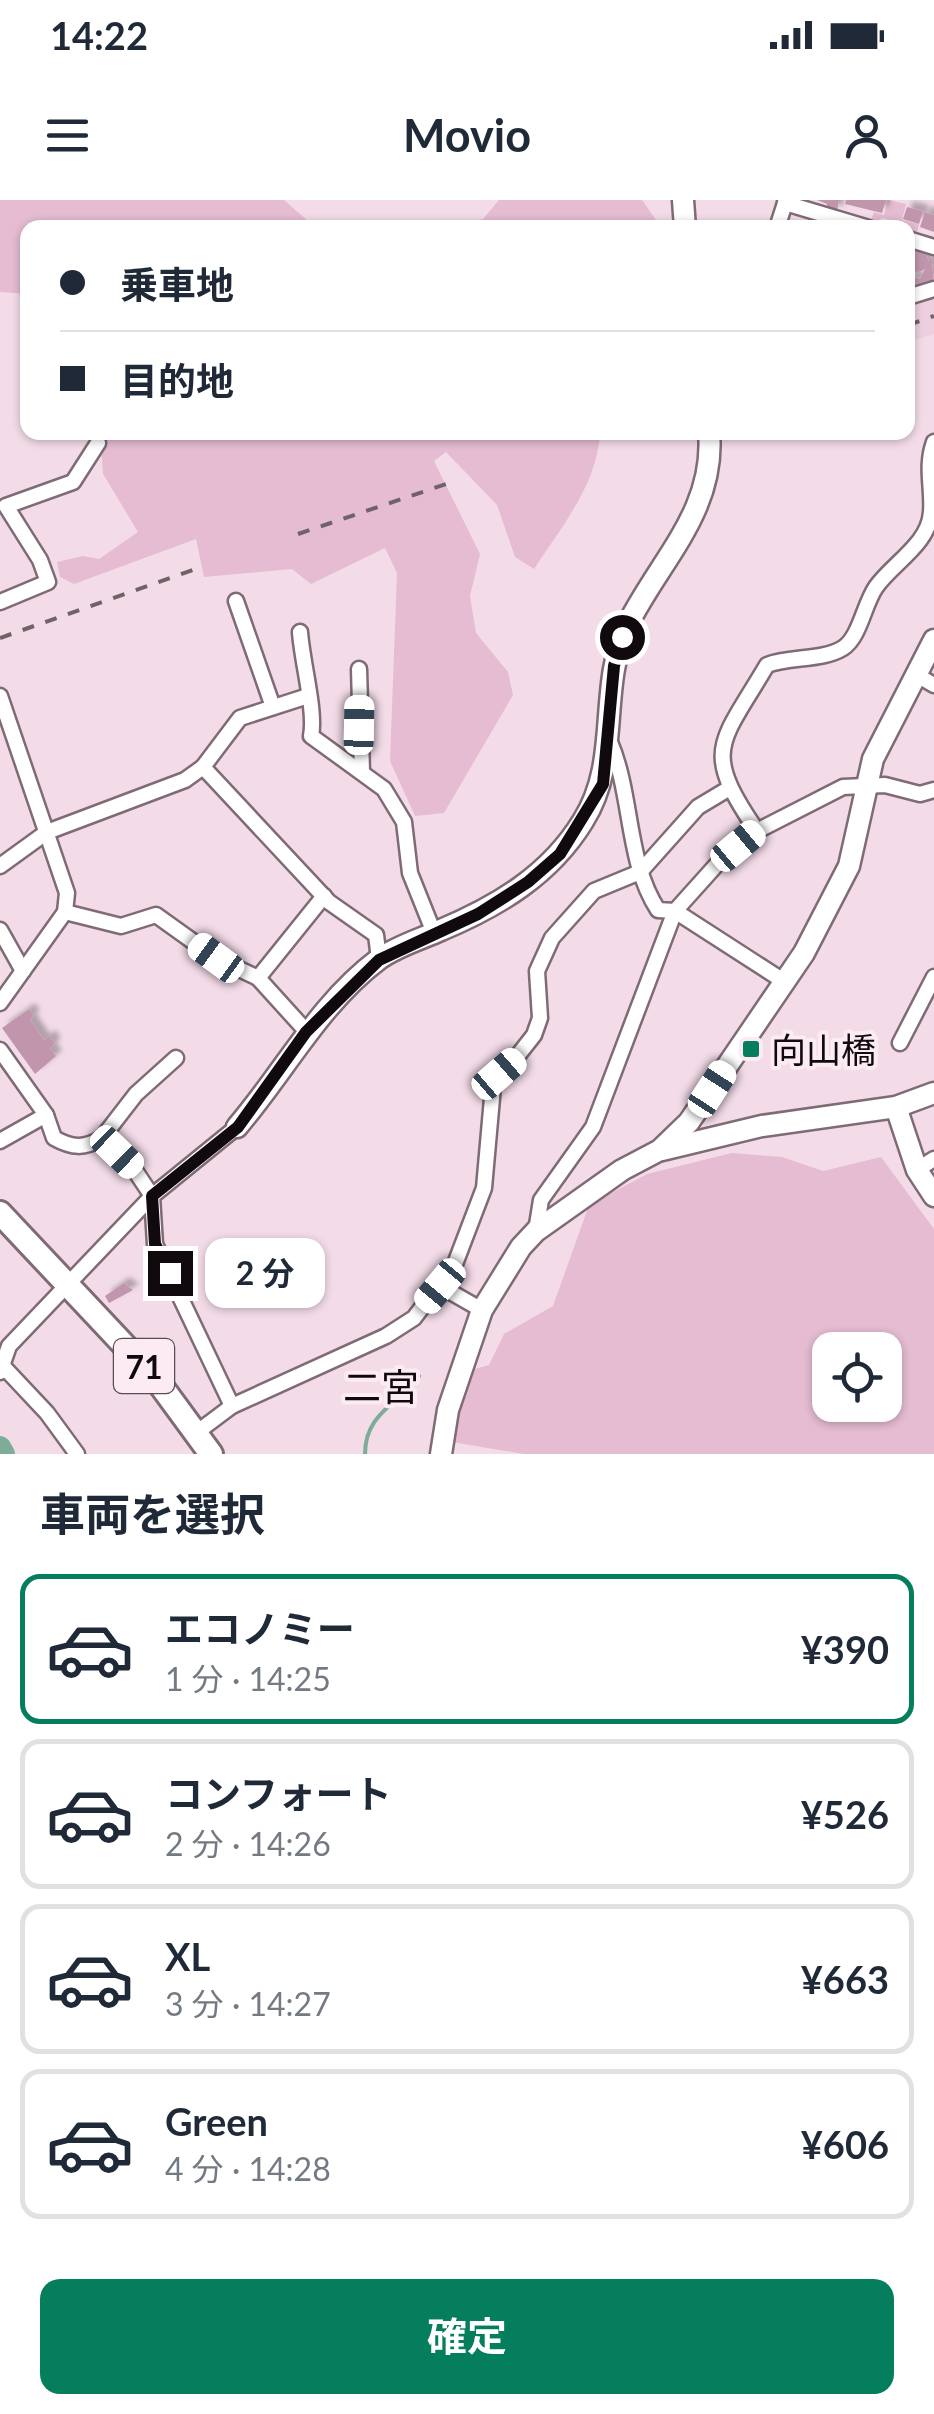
<!DOCTYPE html>
<html lang="ja">
<head>
<meta charset="utf-8">
<style>
	:root { --surface:#fff; --page:#f6f6f7; --text:#1f2937; --muted:#747a83; --line:#e0e1e3; --accent:#047e5c }
	body { margin:0; font-family:Lato,"Noto Sans JP",sans-serif; background:var(--page); color:var(--text); height:100vh; display:flex; flex-direction:column; font-size:38px; white-space:nowrap }
	* { box-sizing:border-box; margin:0 }
	p { font-size:32px; color:var(--muted) }
	.icon { flex:none; width:55px; height:55px; fill:none; stroke:currentColor; stroke-width:2; stroke-linecap:round; stroke-linejoin:round }
	.map { position:relative; height:1254px; overflow:hidden }
	.panel { display:flex; flex-direction:column; background:var(--surface); flex:1 }
	.panel>* { flex:none }
	.banner { position:absolute; left:20px; top:20px; width:895px; height:220px; border-radius:20px; box-shadow:0 2px 8px #0004; display:grid; align-content:center; height:220px; padding:0 40px; background:var(--surface) }
	.buttons { position:absolute; left:812px; top:1132px; display:grid; gap:20px }
	.buttons a { display:grid; place-items:center; width:90px; height:90px; border-radius:20px; background:var(--surface); box-shadow:0 2px 8px #0004; font-size:50px }
	.end { position:absolute; width:45px; height:45px; margin:-22px; border:12px solid #10090d; background:#fff; box-shadow:0 0 0 5px #fff }
	.from { border-radius:50% }
	.bubble { position:absolute; height:70px; border-radius:20px; background:var(--surface); box-shadow:0 2px 8px #0004; font-size:32px; font-weight:700; line-height:70px; text-align:center }
	.car { position:absolute; width:30px; height:60px; margin:-30px -15px; border-radius:12px; box-shadow:0 0 8px 2px #0007; background:linear-gradient(#fff 24%,#345 0 40%,#fff 0 76%,#345 0 86%,#fff 0) }
	.banner b { display:flex; align-items:center; gap:35px; height:95px; font-size:38px }
	.banner b+b { border-top:2px solid var(--line) }
	.banner i { width:25px; height:25px; background:var(--text) }
	ul { padding:0; list-style:none }
	li { display:flex; align-items:center; gap:30px; height:150px; margin:0 20px 15px; padding:0 20px; border:5px solid var(--line); border-radius:20px }
	li div { flex:1 }
	li b { display:block; font-size:38px }
	li em { font-style:normal; font-weight:700 }
	li.on { border-color:var(--accent) }
	li>.icon { width:90px; height:90px; stroke-width:1.5 }
	h2 { padding:0 40px; font-size:45px; line-height:120px }
	.primary-button { display:flex; gap:20px; margin-top:auto; padding:20px 40px }
	.primary-button a { flex:1; height:115px; border-radius:20px; background:var(--accent); color:#fff; font-size:40px; font-weight:700; line-height:115px; text-align:center }
	.status { display:flex; justify-content:space-between; align-items:center; height:70px; padding:0 50px; background:var(--surface); direction:ltr }
	.status svg { height:28px; fill:currentColor }
	header { display:flex; justify-content:space-between; align-items:center; height:130px; padding:0 40px; background:var(--surface); font-size:45px; font-weight:700 }
	.map>svg:first-child { display:block }
	.built { fill:#edcfdf }
	.green { fill:#e5bcd2; fill-rule:evenodd }
	.lines { fill:none; stroke-linecap:round; stroke-linejoin:round }
	.stream { stroke:#7dad98; stroke-width:4 }
	.river { stroke:#7dad98; stroke-width:22 }
	.building { fill:#c196ad; filter:url(#shadow) }
	.street-casing { stroke:#7f6b76; stroke-width:19 }
	.secondary-casing { stroke:#7f6b76; stroke-width:25 }
	.primary-casing { stroke:#7f6b76; stroke-width:28 }
	.street { stroke:#fff; stroke-width:14 }
	.secondary { stroke:#fff; stroke-width:20 }
	.primary { stroke:#fff; stroke-width:22 }
	.rail { stroke:#6f6269; stroke-width:4; stroke-dasharray:12 12; stroke-linecap:butt }
	.route { stroke:#10090d; stroke-width:12 }
	.poi-dot { fill:#047e5c; stroke:#fdebf4; stroke-width:4 }
	.labels { text-anchor:middle; dominant-baseline:central; stroke-width:8; stroke-linejoin:round; paint-order:stroke }
	.shield { fill:#fdebf4; stroke:#574d52; stroke-width:2.5 }
	.shield-label { font-size:32px; font-weight:bold; fill:#10090d }
	.poi-label { font-size:35px; fill:#10090d; stroke:#fdebf4; text-anchor:start }
	.neighbourhood-label { font-size:38px; fill:#10090d; stroke:#fdebf4 }
</style>
</head>
<body>
<div class="status"><b>14:22</b><svg viewBox="0 0 49 12"><path d="M0 12V9h3v3zM5 12V6h3v6zM10 12V3h3v9zM15 12V0h3v12zM26 1h20v11H26zM47 4h2v5h-2z"/></svg></div>
<header><svg class="icon" aria-label="menu" viewBox="0 0 24 24"><path d="M4 6h16M4 12h16M4 18h16"/></svg>Movio<svg class="icon" aria-label="person" viewBox="0 0 24 24"><circle cx="12" cy="8" r="4"/><path d="M4 21q1-7 8-7t8 7"/></svg></header>
<div class="map">
<svg width="934" height="1254" viewBox="0 0 934 1254">
	<defs>
		<filter id="shadow"><feDropShadow dx="6" dy="-6" stdDeviation="2.5" flood-color="#0004"/></filter>
	</defs>
	<rect width="100%" height="100%" fill="#f3dce8"/>
	<!-- built -->
	<polygon class="built" points="925,100 934,100 934,134 908,142 908,106"/>
	<!-- green -->
	<g class="green">
		<polygon points="0,0 284,0 315,27 28,28 27,94 0,92"/>
		<polygon points="499,0 642,0 661,27 441,27 483,19"/>
		<polygon points="888,0 906,4 902,20 919,24 916,38 909,35 911,26 901,23 899,27 889,27 891,20 882,18 877,22 880,26 870,23 874,12 884,15"/>
		<path d="M100,233h500c-3,52 -38,93 -66,136l-19,-12 -18,-52 -51,-53 -12,9 46,93 -10,42 6,37 32,39 5,23 -69,118 -29,3 -25,-55 7,-188 -12,-25 -74,36 -19,-15 -88,8 -8,-38 -122,45 -14,-7 -3,-15 26,-6 16,3 39,-27 -35,-58z"/>
		<path d="M732,953l50,4 41,14 58,-14 53,72v225h-410l-72,-12 19,-72 18,-5 15,-31 49,-28 36,-101 58,-31zM830,1150h55v55h-55z"/>
	</g>
	<g class="lines">
		<!-- stream -->
		<path class="stream" d="M365,1254c0,-40 32,-49 54,-78"/>
		<!-- river -->
		<polyline class="river" points="0,1247 4,1254"/>
	</g>
	<!-- building -->
	<g class="building">
		<polygon points="817,0 839,0 837,12 826,9 827,4"/>
		<polygon points="846,0 885,0 885,3 882,13 845,4"/>
		<polygon points="907,7 923,11 919,24 903,19"/>
		<polygon points="925,12 934,15 934,32 920,27"/>
		<circle cx="917" cy="61" r="11"/>
		<polygon points="931,55 934,82 908,87 908,75 920,79"/>
		<polygon points="29,809 34,816 30,819 44,840 50,836 55,844 50,848 56,856 35,874 2,828"/>
		<polygon points="124,1083 133,1090 109,1103 105,1096"/>
	</g>
	<g class="lines">
		<!-- street casing -->
		<g class="street-casing">
			<g id="street">
				<polyline points="785,3 869,28"/>
				<polyline points="777,28 786,0"/>
				<polyline points="908,39 934,47"/>
				<polyline points="908,97 934,89"/>
				<polyline points="236,401 273,507"/>
				<polyline points="0,402 48,382 40,360 6,306 73,282 98,243"/>
				<path d="M300,432c2,30 16,79 11,104l73,53 20,33 6,51 24,60"/>
				<polyline points="359,469 362,572"/>
				<polyline points="915,474 934,485"/>
				<polyline points="0,496 67,693 65,712 0,803"/>
				<path d="M610,542c23,54 16,119 48,168l17,1 110,71"/>
				<polyline points="203,567 240,518 308,496"/>
				<path d="M757,631c-56,-82 -37,-86 10,-166 23,-9 55,-4 76,-17 17,-11 21,-44 33,-61 17,-24 53,-43 55,-75 2,-24 -6,-45 3,-70"/>
				<polyline points="0,666 47,632 185,580 203,567 329,702 376,735 379,759"/>
				<polyline points="65,712 121,726 156,715 216,758 258,778 307,832"/>
				<polyline points="0,730 23,771"/>
				<polyline points="258,778 324,696"/>
				<polyline points="900,843 934,777"/>
				<polyline points="0,850 46,915 0,941"/>
				<path d="M46,915l8,23c18,10 30,11 48,0l30,28 20,30 3,48 77,162"/>
				<polyline points="102,938 136,894 176,858"/>
				<polyline points="917,970 934,959"/>
				<polyline points="536,1031 541,1000 593,927 675,711 719,662 757,631 843,587 885,585 920,594 934,590"/>
				<polyline points="440,1086 482,1110"/>
				<polyline points="0,1163 47,1213 77,1254"/>
				<polyline points="0,1172 9,1146 152,996 237,927"/>
				<polyline points="196,1233 232,1206 386,1136 414,1118 455,1064 484,988 493,887 534,835 540,818 537,771 552,738 594,691 640,672 698,607 728,589"/>
			</g>
		</g>
		<!-- secondary casing -->
		<g class="secondary-casing">
			<g id="secondary">
				<polyline points="683,0 685,28"/>
				<polyline points="896,907 917,970 934,996"/>
				<path d="M237,927c48,-56 82,-123 142,-168 18,-13 42,-20 62,-29 57,-24 109,-55 142,-109 39,-61 14,-134 45,-197 32,-64 88,-114 81,-192"/>
				<polyline points="662,950 762,926 896,907 934,893"/>
				<polyline points="441,1254 448,1210 482,1110 521,1047 536,1031 622,970 660,950 689,922 804,753 849,666 873,559 934,440"/>
			</g>
		</g>
		<!-- primary casing -->
		<g class="primary-casing">
			<polyline id="primary" points="0,1013 156,1179 211,1254"/>
		</g>
		<!-- street -->
		<use href="#street" class="street"/>
		<!-- secondary -->
		<use href="#secondary" class="secondary"/>
		<!-- primary -->
		<use href="#primary" class="primary"/>
		<!-- rail -->
		<g class="rail">
			<polyline points="908,125 934,116"/>
			<polyline points="582,236 593,232"/>
			<polyline points="298,334 455,281"/>
			<polyline points="0,438 201,367"/>
		</g>
	</g>
	<g class="lines">
		<!-- route -->
		<polyline class="route" points="170,1073 155,1044 152,996 238,927 306,832 379,760 478,714 528,682 560,654 603,584 614,466 622,437"/>
	</g>
	<!-- markers -->
	<rect class="poi-dot" x="741" y="839" width="20" height="20" rx="5"/>
	<g class="labels">
		<!-- shield labels -->
		<rect class="shield" x="114" y="1139" width="60" height="54" rx="8"/>
		<g class="shield-label">
			<text x="144" y="1166">71</text>
		</g>
		<!-- poi labels -->
		<g class="poi-label">
			<text x="771" y="849">向山橋</text>
		</g>
		<!-- neighbourhood labels -->
		<g class="neighbourhood-label">
			<text x="381" y="1186">二宮</text>
		</g>
	</g>
</svg>
<div class="buttons">
<a><svg class="icon" aria-label="locate" viewBox="0 0 24 24"><circle cx="12" cy="12" r="6"/><path d="M12 2v4M12 18v4M2 12h4M18 12h4"/></svg></a>
</div>
<i class="end from" style="left:622px;top:437px"></i>
<i class="end" style="left:170px;top:1073px"></i>
<div class="bubble" style="left:205px;top:1038px;width:120px">2 分</div>
<i class="car" style="left:359px;top:525px;rotate:1deg"></i>
<i class="car" style="left:738px;top:646px;rotate:50deg"></i>
<i class="car" style="left:216px;top:758px;rotate:306deg"></i>
<i class="car" style="left:499px;top:874px;rotate:49deg"></i>
<i class="car" style="left:712px;top:889px;rotate:33deg"></i>
<i class="car" style="left:117px;top:952px;rotate:134deg"></i>
<i class="car" style="left:440px;top:1086px;rotate:220deg"></i>
<div class="banner">
<b><i class="from"></i>乗車地</b>
<b><i></i>目的地</b>
</div>
</div>
<section class="panel">
<h2>車両を選択</h2>
<ul>
<li class="on"><svg class="icon" aria-label="car" viewBox="0 0 24 24"><path d="M5 17H2v-5l4-1 3-4h7l3 4 3 1v5h-3M9 17h6M6 11h13"/><circle cx="7" cy="17" r="2"/><circle cx="17" cy="17" r="2"/></svg><div><b>エコノミー</b><p>1 分 · 14:25</p></div><em>¥390</em></li>
<li><svg class="icon" aria-label="car" viewBox="0 0 24 24"><path d="M5 17H2v-5l4-1 3-4h7l3 4 3 1v5h-3M9 17h6M6 11h13"/><circle cx="7" cy="17" r="2"/><circle cx="17" cy="17" r="2"/></svg><div><b>コンフォート</b><p>2 分 · 14:26</p></div><em>¥526</em></li>
<li><svg class="icon" aria-label="car" viewBox="0 0 24 24"><path d="M5 17H2v-5l4-1 3-4h7l3 4 3 1v5h-3M9 17h6M6 11h13"/><circle cx="7" cy="17" r="2"/><circle cx="17" cy="17" r="2"/></svg><div><b>XL</b><p>3 分 · 14:27</p></div><em>¥663</em></li>
<li><svg class="icon" aria-label="car" viewBox="0 0 24 24"><path d="M5 17H2v-5l4-1 3-4h7l3 4 3 1v5h-3M9 17h6M6 11h13"/><circle cx="7" cy="17" r="2"/><circle cx="17" cy="17" r="2"/></svg><div><b>Green</b><p>4 分 · 14:28</p></div><em>¥606</em></li>
</ul>
<div class="primary-button"><a>確定</a></div>
</section>
</body>
</html>
